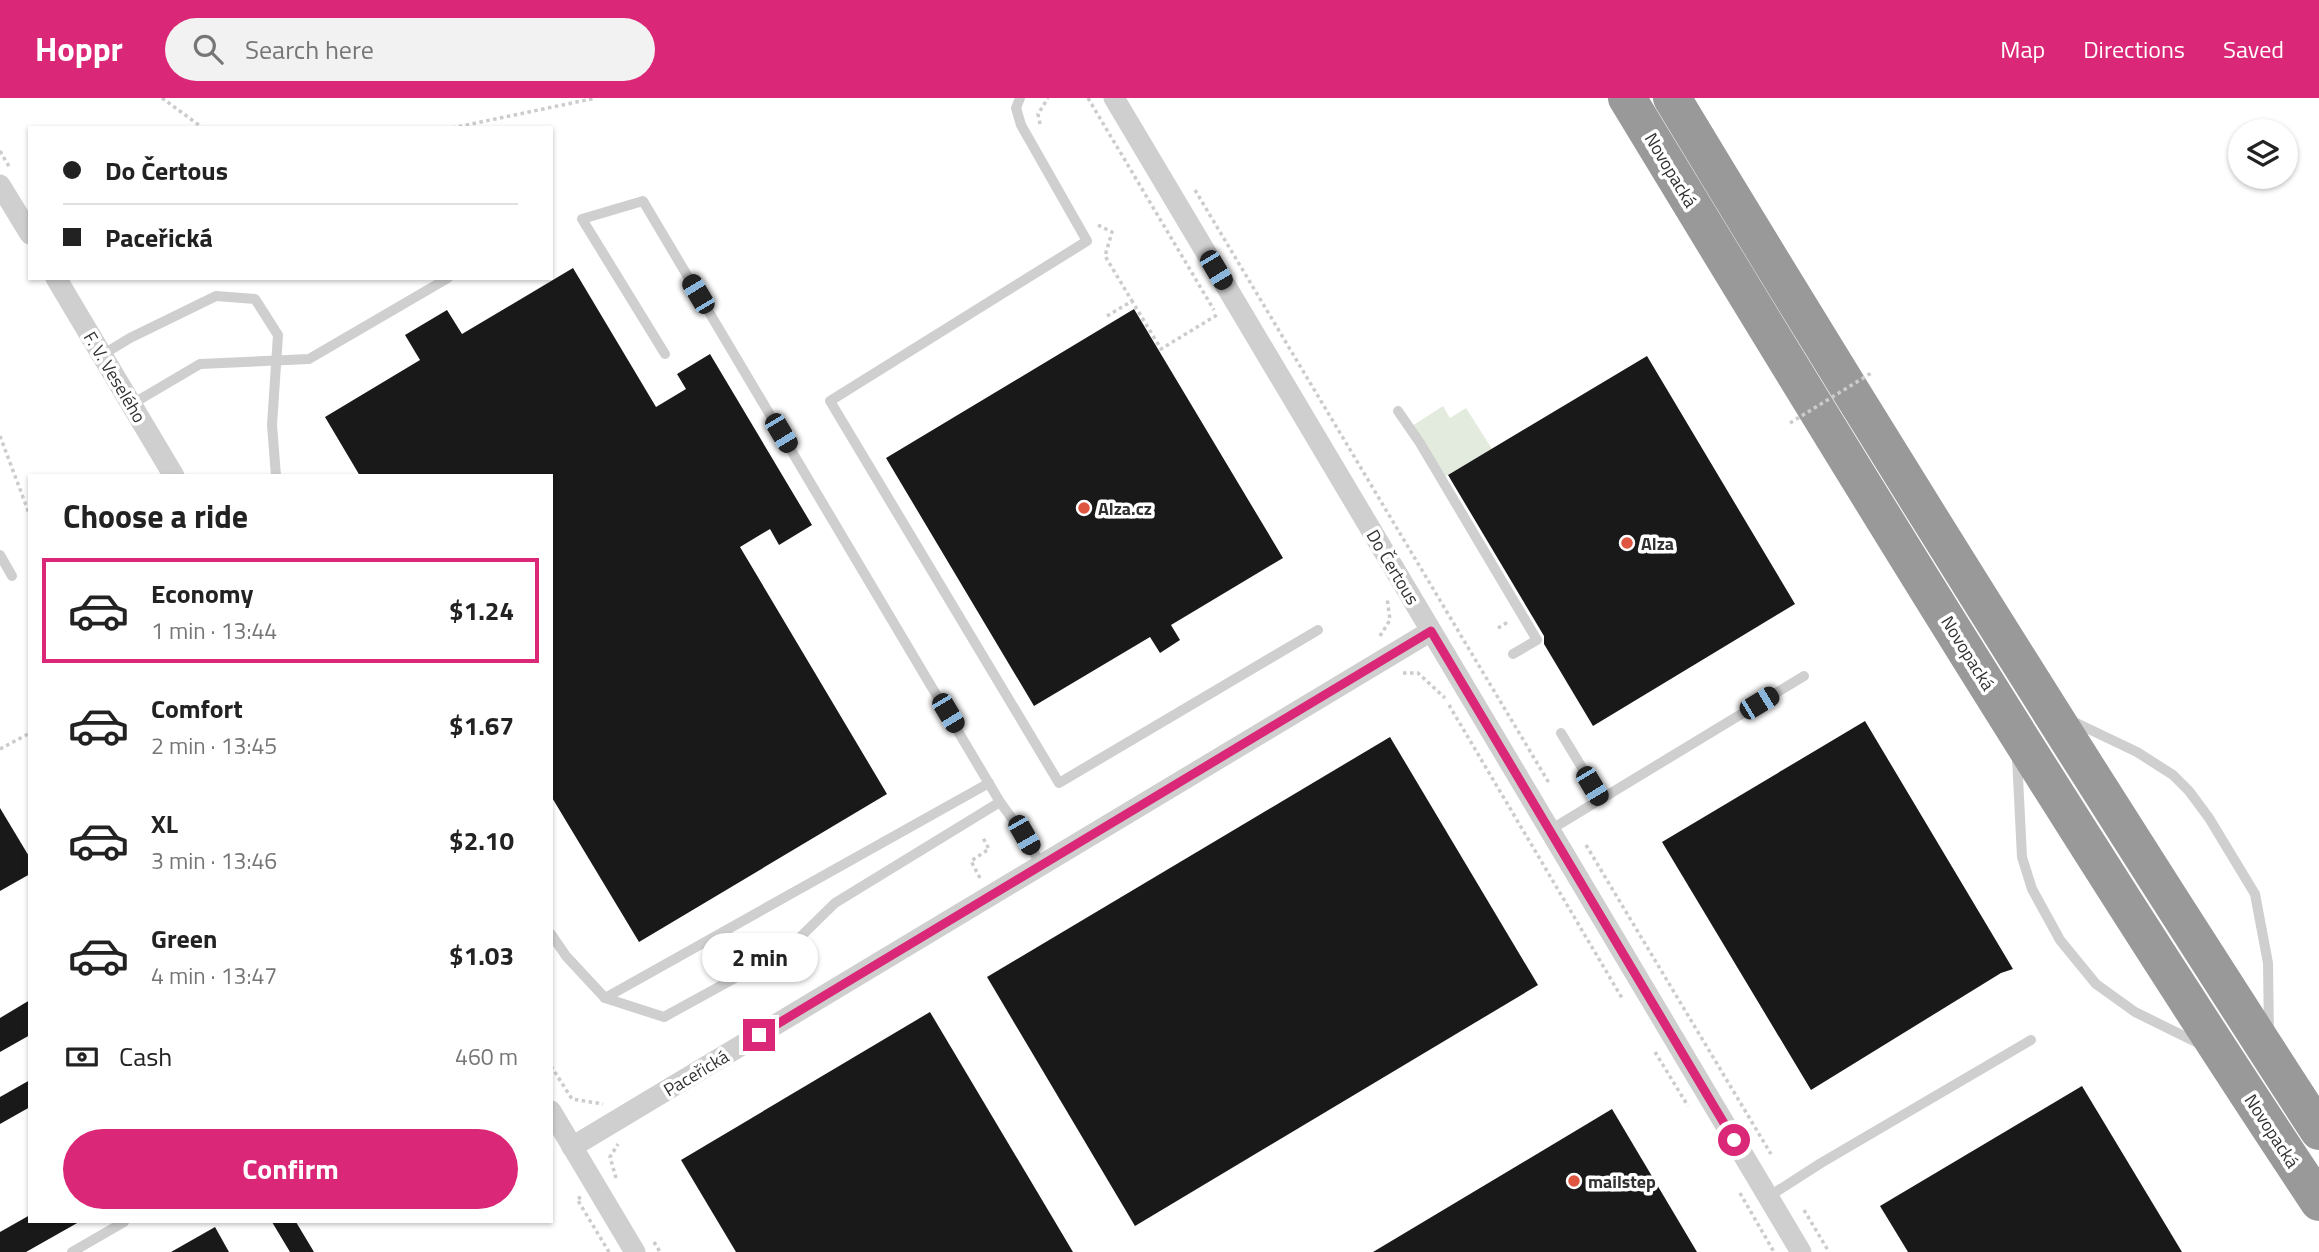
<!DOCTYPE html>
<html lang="en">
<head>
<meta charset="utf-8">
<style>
	:root { --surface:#fff; --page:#f2f2f2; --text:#222; --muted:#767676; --line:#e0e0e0; --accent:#db2777 }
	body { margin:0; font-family:"Titillium Web",sans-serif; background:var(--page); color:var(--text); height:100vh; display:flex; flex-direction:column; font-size:26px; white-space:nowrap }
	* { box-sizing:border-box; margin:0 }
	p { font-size:23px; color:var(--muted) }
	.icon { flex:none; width:38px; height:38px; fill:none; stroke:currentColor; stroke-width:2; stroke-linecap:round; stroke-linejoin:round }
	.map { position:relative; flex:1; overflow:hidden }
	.details { position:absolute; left:28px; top:376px; width:525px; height:749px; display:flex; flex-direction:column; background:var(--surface); border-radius:0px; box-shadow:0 2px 5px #0004 }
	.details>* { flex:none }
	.top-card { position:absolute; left:28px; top:28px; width:525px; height:154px; border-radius:0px; box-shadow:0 2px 5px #0004; display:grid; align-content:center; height:154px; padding:0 35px; background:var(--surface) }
	.fabs { position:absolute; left:2228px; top:21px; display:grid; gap:14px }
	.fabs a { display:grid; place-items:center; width:70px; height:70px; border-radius:50%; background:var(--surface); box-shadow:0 2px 5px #0004; font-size:35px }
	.end { position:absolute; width:32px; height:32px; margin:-16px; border:9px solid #db2777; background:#fff; box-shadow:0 0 0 4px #fff }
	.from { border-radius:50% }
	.bubble { position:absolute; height:49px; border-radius:24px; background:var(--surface); box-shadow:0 2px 5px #0004; font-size:23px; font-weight:700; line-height:49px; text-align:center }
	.car { position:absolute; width:21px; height:42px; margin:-21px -10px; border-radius:9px; box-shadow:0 0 5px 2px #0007; background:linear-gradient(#222 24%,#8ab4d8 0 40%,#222 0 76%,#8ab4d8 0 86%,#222 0) }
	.top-card b { display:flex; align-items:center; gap:24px; height:66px; font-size:26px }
	.top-card b+b { border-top:2px solid var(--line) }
	.top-card i { width:18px; height:18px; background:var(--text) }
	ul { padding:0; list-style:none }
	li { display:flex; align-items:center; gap:21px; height:105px; margin:0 14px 10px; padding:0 21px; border:4px solid transparent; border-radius:0px }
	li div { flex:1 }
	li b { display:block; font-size:26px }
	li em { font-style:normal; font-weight:700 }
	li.on { border-color:var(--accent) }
	li>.icon { width:63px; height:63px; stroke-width:1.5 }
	h2 { padding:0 35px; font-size:32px; line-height:84px }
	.pay { display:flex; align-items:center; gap:18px; height:77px; padding:0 35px; font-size:26px }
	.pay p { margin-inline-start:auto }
	.cta { display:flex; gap:14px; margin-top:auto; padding:14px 35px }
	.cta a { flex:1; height:80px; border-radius:42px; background:var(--accent); color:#fff; font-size:28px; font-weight:700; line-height:80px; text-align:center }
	header { display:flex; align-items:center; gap:42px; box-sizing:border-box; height:98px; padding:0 35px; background:var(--accent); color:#fff }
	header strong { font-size:33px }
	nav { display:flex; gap:38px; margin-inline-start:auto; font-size:24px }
	.search { width:490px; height:63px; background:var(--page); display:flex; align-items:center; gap:18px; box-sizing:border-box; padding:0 24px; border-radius:38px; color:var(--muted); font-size:26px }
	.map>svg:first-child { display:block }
	.green { fill:#e3ebdf }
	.building { fill:#191919 }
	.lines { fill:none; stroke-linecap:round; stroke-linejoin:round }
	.path { stroke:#ccc; stroke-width:3.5; stroke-dasharray:3.5 3.5; stroke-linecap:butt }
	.service { stroke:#cfcfcf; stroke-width:10 }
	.minor { stroke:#cfcfcf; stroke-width:21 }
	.motorway { stroke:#999; stroke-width:38 }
	.path-bridge { stroke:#ccc; stroke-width:3.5; stroke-dasharray:3.5 3.5; stroke-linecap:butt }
	.route { stroke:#db2777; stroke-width:9 }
	.poi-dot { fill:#de5540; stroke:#fff; stroke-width:2.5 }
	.labels { text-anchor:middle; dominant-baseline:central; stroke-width:7; stroke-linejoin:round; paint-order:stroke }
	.street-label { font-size:18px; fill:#323232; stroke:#fff }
	.poi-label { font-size:18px; font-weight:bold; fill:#323232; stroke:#fff; text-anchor:start }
</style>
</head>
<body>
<header>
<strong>Hoppr</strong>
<div class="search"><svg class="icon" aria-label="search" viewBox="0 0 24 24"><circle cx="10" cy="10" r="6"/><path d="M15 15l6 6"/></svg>Search here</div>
<nav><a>Map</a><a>Directions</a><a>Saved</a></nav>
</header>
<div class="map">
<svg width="2319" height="1154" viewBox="0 0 2319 1154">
	<rect width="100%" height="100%" fill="#fff"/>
	<!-- green -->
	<polygon class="green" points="1443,308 1450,320 1466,310 1492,351 1444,379 1412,328"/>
	<!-- building -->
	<g class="building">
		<polygon points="573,170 656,309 686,291 677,276 710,256 812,427 779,447 770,431 740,449 887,696 639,844 551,698 551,378 360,378 325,319 420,262 405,237 447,212 462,236"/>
		<polygon points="1134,211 1283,460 1171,527 1180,542 1160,555 1150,539 1034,608 886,360"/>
		<polygon points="1647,258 1795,506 1593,628 1544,546 1544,538 1448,377"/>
		<polygon points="1865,623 2013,871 2001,875 1811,992 1662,744"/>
		<polygon points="1390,639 1538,887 1135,1128 987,879"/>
		<polygon points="0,710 30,760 30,776 0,793"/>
		<polygon points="30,902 30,937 0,954 0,920"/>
		<polygon points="930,914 1073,1154 736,1154 681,1062"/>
		<polygon points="30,982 30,1009 0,1026 0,999"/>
		<polygon points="2082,988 2182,1154 1908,1154 1880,1108"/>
		<polygon points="1612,1011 1697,1154 1373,1154"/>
		<polygon points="30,1117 30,1124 79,1124 26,1154 0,1154 0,1134"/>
		<polygon points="272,1124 296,1124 314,1154 290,1154"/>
		<polygon points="215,1129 229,1154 171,1154"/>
	</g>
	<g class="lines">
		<!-- path -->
		<g class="path">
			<polyline points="162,0 203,30"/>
			<polyline points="1088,0 1214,212"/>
			<polyline points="1040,26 1038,16 1048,0"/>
			<polyline points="452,30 596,0"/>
			<polyline points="0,53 10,70"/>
			<polyline points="1195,92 1549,685"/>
			<polyline points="1098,127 1112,134 1105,158 1132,203"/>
			<polyline points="1107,218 1132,203 1161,251 1217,217"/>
			<polyline points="0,338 30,418"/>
			<polyline points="1498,530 1508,524"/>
			<polyline points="1380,538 1390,522 1387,500"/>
			<polyline points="1403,575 1418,575 1445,600"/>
			<polyline points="1449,607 1622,900"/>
			<polyline points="0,651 30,635"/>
			<polyline points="1586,747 1771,1056"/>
			<polyline points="980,780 971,763 989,751 982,738"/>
			<polyline points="1655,954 1688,1008"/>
			<polyline points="551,968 572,1001 603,1006"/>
			<polyline points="616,1080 610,1059 618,1046"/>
			<polyline points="1740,1095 1774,1154"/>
			<polyline points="581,1099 577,1101 609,1154"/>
			<polyline points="1804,1112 1829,1154"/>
			<polyline points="654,1144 660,1154"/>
		</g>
		<!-- service -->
		<g class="service">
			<polyline points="1020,0 1016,10 1021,27 1087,143 830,303 1059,685 1318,532"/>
			<polyline points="665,256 582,121 643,103 1000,704 1024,737 1041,767"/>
			<polyline points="102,257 130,240 216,198 255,201 278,237 272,327 276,378"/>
			<polyline points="132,306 200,266 309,261 448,180"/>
			<polyline points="1398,313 1420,345 1537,542 1513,556"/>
			<polyline points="0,457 12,478"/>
			<polyline points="2072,623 2137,654 2173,677 2189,693 2209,720 2255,796 2268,865 2269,936"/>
			<polyline points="1561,635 1601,701"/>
			<polyline points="2017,659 2022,759 2032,791 2060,842 2096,886 2135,914 2200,946"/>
			<polyline points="1550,732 1804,578"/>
			<polyline points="551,836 566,858 605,900 664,919 788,851 835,805 1000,704"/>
			<polyline points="605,900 989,685"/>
			<polyline points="1768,1099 1821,1065 2031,942"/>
			<polyline points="72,1154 124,1124"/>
		</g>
		<!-- minor -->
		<g class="minor">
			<polyline points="1114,0 1801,1154"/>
			<polyline points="0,87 30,136"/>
			<polyline points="56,180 174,378"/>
			<polyline points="551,1013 635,1154"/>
			<polyline points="572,1049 1431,533"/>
		</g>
		<!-- motorway -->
		<g class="motorway">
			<path d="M1627,0c225,371 452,742 692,1104"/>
			<path d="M1672,0c210,348 426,692 647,1033"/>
		</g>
		<!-- path-bridge -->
		<polyline class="path-bridge" points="1790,325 1873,274"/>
	</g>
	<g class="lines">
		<!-- route -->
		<polyline class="route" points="759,937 1431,533 1734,1042"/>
	</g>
	<!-- markers -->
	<g class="poi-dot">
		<circle cx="1084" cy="410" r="7"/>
		<circle cx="1627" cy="445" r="7"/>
		<circle cx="1574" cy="1083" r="7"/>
	</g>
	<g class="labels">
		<!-- street labels -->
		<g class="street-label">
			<text transform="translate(1671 72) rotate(59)">Novopacká</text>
			<text transform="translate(115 279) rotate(59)">F. V. Veselého</text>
			<text transform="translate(1393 469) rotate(59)">Do Čertous</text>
			<text transform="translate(1968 555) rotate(58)">Novopacká</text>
			<text transform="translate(696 975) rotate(-31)">Paceřická</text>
			<text transform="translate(2272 1033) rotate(57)">Novopacká</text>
		</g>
		<!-- poi labels -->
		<g class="poi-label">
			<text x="1098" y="410">Alza.cz</text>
			<text x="1641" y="445">Alza</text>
			<text x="1588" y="1083">mailstep</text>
		</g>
	</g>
</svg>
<div class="fabs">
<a><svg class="icon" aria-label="layers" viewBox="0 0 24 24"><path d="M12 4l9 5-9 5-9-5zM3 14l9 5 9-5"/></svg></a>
</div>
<i class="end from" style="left:1734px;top:1042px"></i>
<i class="end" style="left:759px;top:937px"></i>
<div class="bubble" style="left:702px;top:835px;width:116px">2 min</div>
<i class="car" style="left:1216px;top:172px;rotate:149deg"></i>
<i class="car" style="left:698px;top:196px;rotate:329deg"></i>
<i class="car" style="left:781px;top:335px;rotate:149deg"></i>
<i class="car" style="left:1759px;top:605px;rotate:59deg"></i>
<i class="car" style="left:948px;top:615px;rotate:149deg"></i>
<i class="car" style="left:1592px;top:688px;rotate:149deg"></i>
<i class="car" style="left:1024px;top:737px;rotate:150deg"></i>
<div class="top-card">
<b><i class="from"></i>Do Čertous</b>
<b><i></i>Paceřická</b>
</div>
<section class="details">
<h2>Choose a ride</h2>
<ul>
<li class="on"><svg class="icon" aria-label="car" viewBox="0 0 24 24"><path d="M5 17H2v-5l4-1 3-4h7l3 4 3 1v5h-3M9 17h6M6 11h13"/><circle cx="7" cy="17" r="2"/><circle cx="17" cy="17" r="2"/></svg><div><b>Economy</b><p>1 min · 13:44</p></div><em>$1.24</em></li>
<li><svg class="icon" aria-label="car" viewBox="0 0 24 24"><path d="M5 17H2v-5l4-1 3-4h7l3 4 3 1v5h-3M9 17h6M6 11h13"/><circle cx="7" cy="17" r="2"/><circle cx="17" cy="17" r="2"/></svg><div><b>Comfort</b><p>2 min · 13:45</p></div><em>$1.67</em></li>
<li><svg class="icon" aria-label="car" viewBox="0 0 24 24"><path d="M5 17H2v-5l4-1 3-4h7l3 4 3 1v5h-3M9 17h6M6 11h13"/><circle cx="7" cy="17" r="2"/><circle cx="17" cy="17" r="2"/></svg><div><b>XL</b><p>3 min · 13:46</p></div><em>$2.10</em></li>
<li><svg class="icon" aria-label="car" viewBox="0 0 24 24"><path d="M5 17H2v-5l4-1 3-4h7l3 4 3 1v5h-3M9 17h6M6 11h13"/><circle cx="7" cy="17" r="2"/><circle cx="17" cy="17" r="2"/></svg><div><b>Green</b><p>4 min · 13:47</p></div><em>$1.03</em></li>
</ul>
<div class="pay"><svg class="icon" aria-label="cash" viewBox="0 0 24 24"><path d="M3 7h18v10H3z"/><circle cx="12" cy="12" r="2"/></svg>Cash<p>460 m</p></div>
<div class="cta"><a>Confirm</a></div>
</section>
</div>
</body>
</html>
